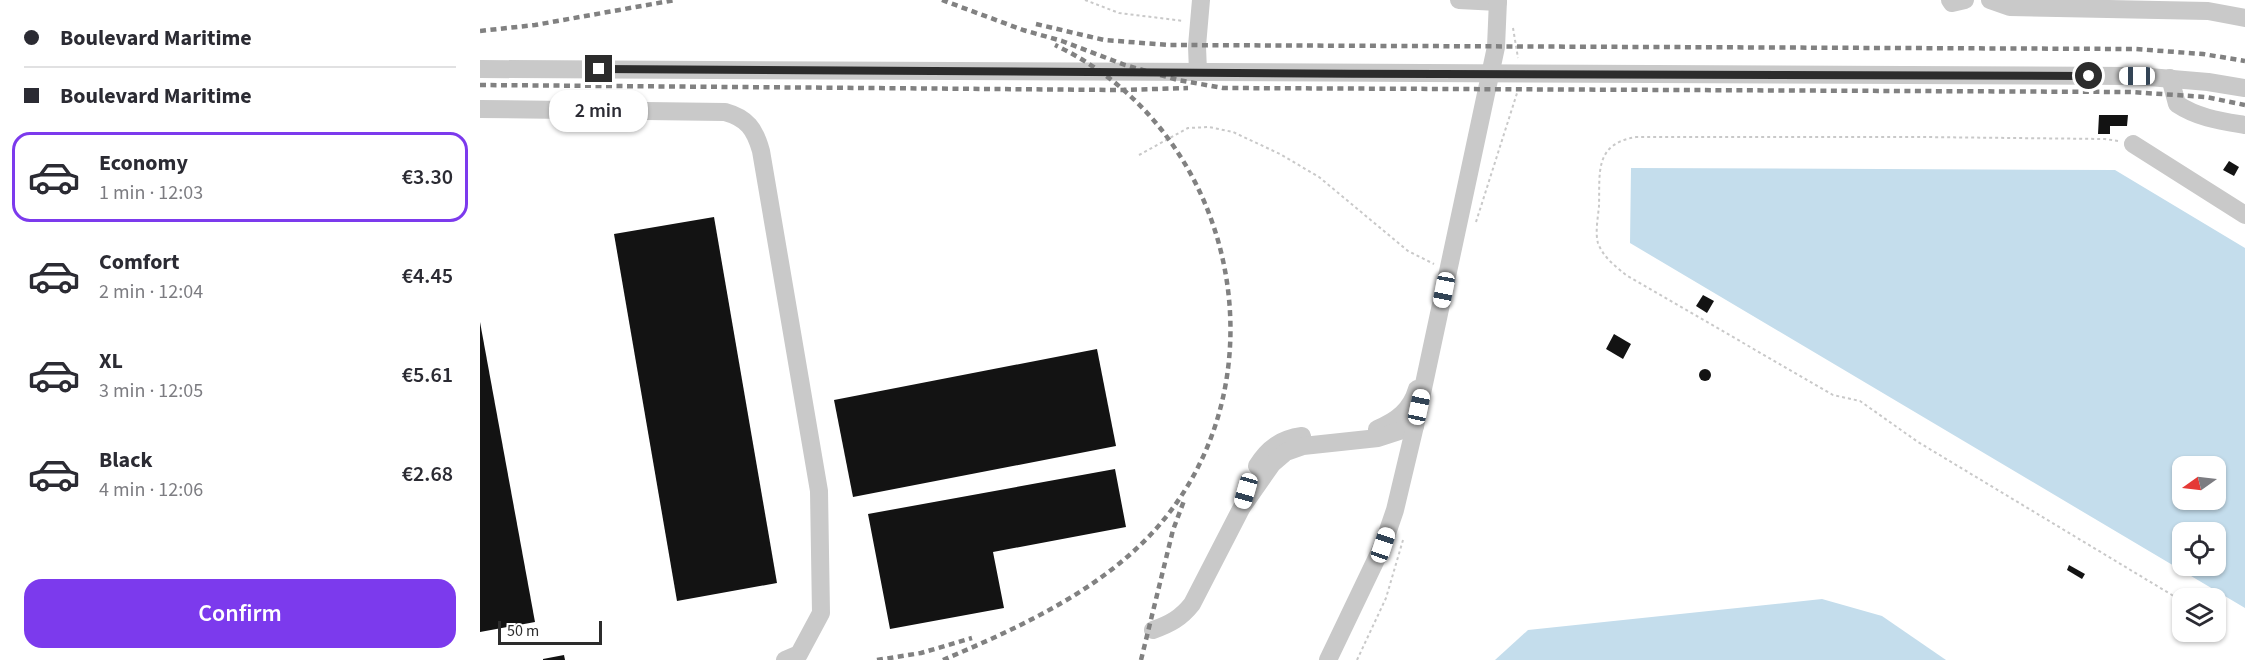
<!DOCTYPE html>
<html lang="en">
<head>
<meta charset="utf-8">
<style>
  :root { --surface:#fff; --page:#f7f7f7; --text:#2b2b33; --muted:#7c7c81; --line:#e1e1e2; --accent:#7c3aed }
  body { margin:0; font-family:"Source Sans 3",sans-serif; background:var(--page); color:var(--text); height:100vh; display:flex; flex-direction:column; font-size:22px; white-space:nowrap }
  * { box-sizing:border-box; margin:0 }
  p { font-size:20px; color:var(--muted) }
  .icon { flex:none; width:33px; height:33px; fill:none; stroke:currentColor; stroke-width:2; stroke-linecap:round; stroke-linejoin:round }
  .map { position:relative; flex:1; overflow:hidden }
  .details { display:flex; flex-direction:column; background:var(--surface); width:480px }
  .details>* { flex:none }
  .banner { display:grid; align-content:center; height:132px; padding:0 24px; background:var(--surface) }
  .needle { width:39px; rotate:256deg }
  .controls { position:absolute; left:1692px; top:456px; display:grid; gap:12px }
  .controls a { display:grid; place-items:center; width:54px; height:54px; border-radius:12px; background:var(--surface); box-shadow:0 2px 4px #0004; font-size:30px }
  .scale { position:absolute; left:18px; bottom:15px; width:104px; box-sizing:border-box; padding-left:6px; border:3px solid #2c2c2c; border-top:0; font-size:16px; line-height:21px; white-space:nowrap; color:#2c2c2c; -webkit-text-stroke:4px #fff; paint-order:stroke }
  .end { position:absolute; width:27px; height:27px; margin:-14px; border:8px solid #2c2c2c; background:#fff; box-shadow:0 0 0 3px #fff }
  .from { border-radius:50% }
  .bubble { position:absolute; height:42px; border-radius:18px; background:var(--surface); box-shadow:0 2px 4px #0004; font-size:20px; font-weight:600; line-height:42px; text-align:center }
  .car { position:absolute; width:18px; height:36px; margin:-18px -9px; border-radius:8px; box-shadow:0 0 4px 2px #0007; background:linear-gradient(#fff 24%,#345 0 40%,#fff 0 76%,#345 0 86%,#fff 0) }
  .banner b { display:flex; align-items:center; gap:21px; height:57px; font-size:22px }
  .banner b+b { border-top:2px solid var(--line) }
  .banner i { width:15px; height:15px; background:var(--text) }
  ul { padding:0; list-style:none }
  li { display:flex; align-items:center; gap:18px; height:90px; margin:0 12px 9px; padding:0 12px; border:3px solid transparent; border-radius:18px }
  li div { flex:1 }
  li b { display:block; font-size:22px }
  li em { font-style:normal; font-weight:600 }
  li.current { border-color:var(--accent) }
  li>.icon { width:54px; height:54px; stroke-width:1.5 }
  .button { display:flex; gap:12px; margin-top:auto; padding:12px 24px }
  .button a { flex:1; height:69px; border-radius:18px; background:var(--accent); color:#fff; font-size:24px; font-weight:600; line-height:69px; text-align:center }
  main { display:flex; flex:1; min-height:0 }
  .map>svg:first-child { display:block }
</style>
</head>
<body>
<main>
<section class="details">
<div class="banner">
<b><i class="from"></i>Boulevard Maritime</b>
<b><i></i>Boulevard Maritime</b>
</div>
<ul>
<li class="current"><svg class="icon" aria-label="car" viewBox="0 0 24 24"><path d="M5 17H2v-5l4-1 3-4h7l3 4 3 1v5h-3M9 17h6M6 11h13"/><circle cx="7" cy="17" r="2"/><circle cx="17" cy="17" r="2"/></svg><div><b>Economy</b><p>1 min · 12:03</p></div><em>€3.30</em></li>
<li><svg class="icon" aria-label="car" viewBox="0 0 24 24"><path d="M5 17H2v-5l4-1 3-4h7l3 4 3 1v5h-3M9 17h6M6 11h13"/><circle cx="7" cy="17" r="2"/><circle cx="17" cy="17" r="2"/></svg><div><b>Comfort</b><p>2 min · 12:04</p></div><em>€4.45</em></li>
<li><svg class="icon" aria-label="car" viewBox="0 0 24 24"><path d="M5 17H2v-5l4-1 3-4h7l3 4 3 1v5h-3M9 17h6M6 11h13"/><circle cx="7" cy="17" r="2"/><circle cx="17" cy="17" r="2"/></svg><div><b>XL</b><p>3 min · 12:05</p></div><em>€5.61</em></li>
<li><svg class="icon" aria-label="car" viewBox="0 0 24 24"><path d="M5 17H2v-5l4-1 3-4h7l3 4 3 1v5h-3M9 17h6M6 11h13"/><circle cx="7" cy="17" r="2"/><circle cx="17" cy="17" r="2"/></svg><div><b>Black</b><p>4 min · 12:06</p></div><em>€2.68</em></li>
</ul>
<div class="button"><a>Confirm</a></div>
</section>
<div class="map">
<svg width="1765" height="660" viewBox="0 0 1765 660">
  <rect width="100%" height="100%" fill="#fff"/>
  <g fill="#c4ddec" fill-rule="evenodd">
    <path d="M1151 168 1635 170 1765 248V608L1150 243ZM1702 466H1736V500H1702ZM1702 532H1736V566H1702Z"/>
    <path d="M1342 599 1402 616 1466 660H1015L1048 630Z"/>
  </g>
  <g fill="#131313">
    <path d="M1619 115H1648L1647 126H1630V134H1618Z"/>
    <path d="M1749 161 1759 167 1754 176 1743 170Z"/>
    <path d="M234 217 297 583 197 601 134 234Z"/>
    <path d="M1223 295 1234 301 1227 313 1216 306Z"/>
    <path d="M0 322 55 622 0 632Z"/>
    <path d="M1134 334 1151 344 1143 359 1126 349Z"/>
    <path d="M617 349 636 446 373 497 354 400Z"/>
    <circle cx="1225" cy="375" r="6"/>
    <path d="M635 469 646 527 513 552 524 608 410 629 388 514Z"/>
    <path d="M1589 565 1605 574 1602 579 1587 570Z"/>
    <path d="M1738 610 1746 615 1740 625 1736 622V614Z"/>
    <path d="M84 655 85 660H63V659Z"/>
  </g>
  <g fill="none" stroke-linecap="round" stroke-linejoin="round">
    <g stroke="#c9c9c9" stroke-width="2" stroke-dasharray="3 3" stroke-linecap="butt">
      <path d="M605 0 639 13 704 21"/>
      <path d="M1033 28 1038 58"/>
      <path d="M1638 141 1625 139 1441 137H1156C1114 144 1120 172 1119 206 1118 217 1115 233 1118 243 1123 257 1135 266 1146 275L1353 395 1380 401 1438 442 1702 601"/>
      <path d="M659 155 708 128 729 127 753 132 800 154 839 177 928 251 954 264"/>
      <path d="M996 222 1038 90"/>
      <path d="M877 660 906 598 923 540"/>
    </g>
    <g stroke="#c9c9c9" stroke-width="18">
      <path d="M979 0 1018 2"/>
      <path d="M1470 0 1472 3 1485 0"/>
      <path d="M1510 0 1530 7 1728 11 1765 18"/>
      <path d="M0 69C552 71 1104 76 1657 76L1728 82 1765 88"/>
      <path d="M718 72 717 46 721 0"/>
      <path d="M1690 78 1697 104C1718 118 1741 121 1765 125"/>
      <path d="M0 109 245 112C267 118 275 129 281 151L339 491 341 613 319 654 305 660"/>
      <path d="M1653 144 1765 215"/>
      <path d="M897 429C917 421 931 410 937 389"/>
      <path d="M777 466C788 448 801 439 822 436"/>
      <path d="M673 630C690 624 701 618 712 604L762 507 792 464 806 452 823 446 898 438 935 426"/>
      <path d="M848 660 903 545 915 510 935 426 1016 47 1018 0"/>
    </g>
    <g stroke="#818181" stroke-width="4.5" stroke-dasharray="6 4.5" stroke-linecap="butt">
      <path d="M462 0 543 30 582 41 645 65 698 80 743 88 1651 92 1726 97 1765 105"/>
      <path d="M556 24 624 40 689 45 1655 49 1723 54 1765 61"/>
      <path d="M0 31 55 25 195 0"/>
      <path d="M0 85 641 90 708 88"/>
      <path d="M397 660 441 653 492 638"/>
      <path d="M463 660C538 628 618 592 674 531 810 381 757 131 575 45"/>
      <path d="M661 660 693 530 705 498"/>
    </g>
  </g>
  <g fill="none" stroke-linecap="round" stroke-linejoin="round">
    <path stroke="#2c2c2c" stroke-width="8" d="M119 69C616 72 1112 76 1609 76"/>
  </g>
</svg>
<div class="controls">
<a><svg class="needle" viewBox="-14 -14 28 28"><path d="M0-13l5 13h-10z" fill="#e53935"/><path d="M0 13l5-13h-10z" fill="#7c7c81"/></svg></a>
<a><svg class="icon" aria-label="locate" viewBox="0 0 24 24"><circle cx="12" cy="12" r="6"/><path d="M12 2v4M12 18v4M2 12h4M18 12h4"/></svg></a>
<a><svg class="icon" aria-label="layers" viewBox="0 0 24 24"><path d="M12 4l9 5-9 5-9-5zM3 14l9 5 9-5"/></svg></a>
</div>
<div class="scale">50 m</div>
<i class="end from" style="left:1609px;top:76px"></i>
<i class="end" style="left:119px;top:69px"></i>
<div class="bubble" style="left:69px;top:90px;width:99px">2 min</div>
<i class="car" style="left:1657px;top:76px;rotate:270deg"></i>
<i class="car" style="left:964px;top:290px;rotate:191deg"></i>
<i class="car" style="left:939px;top:407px;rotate:12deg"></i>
<i class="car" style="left:766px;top:491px;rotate:196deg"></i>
<i class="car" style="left:903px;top:545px;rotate:19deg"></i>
</div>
</main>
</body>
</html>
